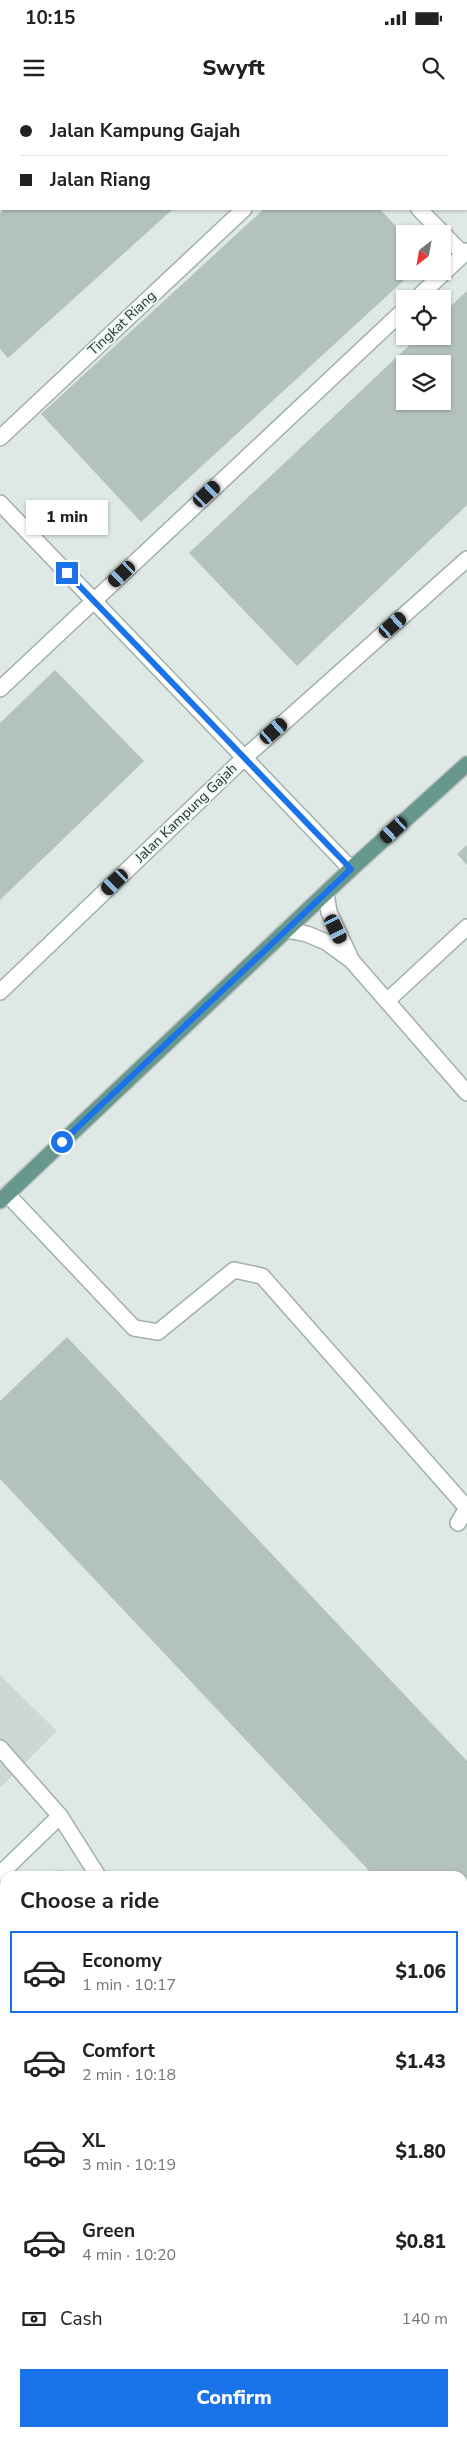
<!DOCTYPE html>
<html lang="en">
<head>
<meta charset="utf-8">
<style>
  :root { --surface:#fff; --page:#f6f6f6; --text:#222; --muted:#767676; --line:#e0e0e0; --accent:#1a73e8 }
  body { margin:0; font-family:"Nunito Sans",sans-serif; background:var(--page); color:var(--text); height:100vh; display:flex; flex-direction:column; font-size:19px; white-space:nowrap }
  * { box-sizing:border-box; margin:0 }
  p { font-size:16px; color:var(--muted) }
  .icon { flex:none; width:28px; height:28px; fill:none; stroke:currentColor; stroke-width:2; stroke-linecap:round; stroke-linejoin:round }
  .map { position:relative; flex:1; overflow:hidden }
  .side { position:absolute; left:0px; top:1771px; width:468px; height:566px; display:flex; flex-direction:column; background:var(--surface); border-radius:15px 15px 0 0; box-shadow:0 1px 4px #0004 }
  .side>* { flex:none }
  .guide { position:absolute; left:0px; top:0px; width:468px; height:110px; box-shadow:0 1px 4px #0004; display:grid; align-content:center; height:110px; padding:0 20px; background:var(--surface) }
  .needle { width:32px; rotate:211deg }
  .controls { position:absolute; left:396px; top:125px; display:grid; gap:10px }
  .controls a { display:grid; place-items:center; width:55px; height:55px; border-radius:0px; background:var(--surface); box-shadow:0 1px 4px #0004; font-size:25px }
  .end { position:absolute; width:22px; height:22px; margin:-11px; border:6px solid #1a73e8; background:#fff; box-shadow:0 0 0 2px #fff }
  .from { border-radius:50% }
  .bubble { position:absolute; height:35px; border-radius:0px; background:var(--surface); box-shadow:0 1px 4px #0004; font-size:16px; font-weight:800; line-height:35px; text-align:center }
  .car { position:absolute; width:15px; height:30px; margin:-15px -8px; border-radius:6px; box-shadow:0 0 4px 1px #0007; background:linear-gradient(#222 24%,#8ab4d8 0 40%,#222 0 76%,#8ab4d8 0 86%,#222 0) }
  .guide b { display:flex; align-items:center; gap:18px; height:48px; font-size:19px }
  .guide b+b { border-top:1px solid var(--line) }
  .guide i { width:12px; height:12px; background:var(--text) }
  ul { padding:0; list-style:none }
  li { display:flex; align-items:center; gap:15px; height:82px; margin:0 10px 8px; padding:0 10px; border:2px solid transparent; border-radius:0px }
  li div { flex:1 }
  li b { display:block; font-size:19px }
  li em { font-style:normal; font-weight:800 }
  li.selected { border-color:var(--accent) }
  li>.icon { width:45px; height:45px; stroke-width:1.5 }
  h2 { padding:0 20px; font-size:22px; line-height:60px }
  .pay { display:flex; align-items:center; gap:12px; height:55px; padding:0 20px; font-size:19px }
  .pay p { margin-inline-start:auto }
  .primary-button { display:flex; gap:10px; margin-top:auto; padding:10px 20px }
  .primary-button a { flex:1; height:58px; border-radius:0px; background:var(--accent); color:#fff; font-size:20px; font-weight:800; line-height:58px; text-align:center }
  .status { display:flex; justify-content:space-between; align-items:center; height:35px; padding:0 25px; background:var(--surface); direction:ltr }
  .status svg { height:14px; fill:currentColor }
  header { display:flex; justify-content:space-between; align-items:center; height:65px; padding:0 20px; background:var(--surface); font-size:22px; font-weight:800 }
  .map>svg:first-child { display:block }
</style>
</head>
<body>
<div class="status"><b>10:15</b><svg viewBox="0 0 49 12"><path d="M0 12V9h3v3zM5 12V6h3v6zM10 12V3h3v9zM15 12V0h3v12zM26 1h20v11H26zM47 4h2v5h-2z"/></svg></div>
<header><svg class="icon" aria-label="menu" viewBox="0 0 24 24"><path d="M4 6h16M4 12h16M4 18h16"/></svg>Swyft<svg class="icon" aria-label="search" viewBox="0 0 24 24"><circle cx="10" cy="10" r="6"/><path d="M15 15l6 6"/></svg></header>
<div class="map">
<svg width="467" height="2337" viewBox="0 0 467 2337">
  <rect width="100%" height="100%" fill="#dee8e4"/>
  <path fill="#cdd7d3" d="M0 1575 57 1631 0 1688Z"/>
  <g fill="#b4c2bd" fill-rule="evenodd">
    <path d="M4 109H173L8 258 0 249V113Z"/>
    <path d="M264 109H380L405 136V171H414L141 422 41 314Z"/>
    <path d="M467 191V405L297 566 189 453 419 236H442V214ZM405 264H442V301H405Z"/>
    <path d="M55 570 144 661 0 800V623Z"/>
    <path d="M467 745V765L457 754Z"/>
    <path d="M67 1237 467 1661V1787L462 1791V1776H374L0 1379V1301Z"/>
    <path d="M57 1770 61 1776H49Z"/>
    <path d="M5 1817V1987L0 1992V1822Z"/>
    <path d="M0 2075 5 2081V2149L0 2154Z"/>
  </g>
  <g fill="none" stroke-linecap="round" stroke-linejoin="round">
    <g stroke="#a2afab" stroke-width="18">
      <g id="minor">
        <path d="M315 0 316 1"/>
        <path d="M93 1 95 0"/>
        <path d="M358 1 360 0"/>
        <path d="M0 84 1 83"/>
        <path d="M419 109 463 154"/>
        <path d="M416 199 467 151"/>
        <path d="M0 338 244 109"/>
        <path d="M0 403 351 769"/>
        <path d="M0 589 405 209"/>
        <path d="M326 793 329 812 351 859"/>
        <path d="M286 830 307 834 326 842 352 861 467 993"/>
        <path d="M0 892 244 658 467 459"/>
        <path d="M388 900 467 827"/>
        <path d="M7 1094 134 1228 158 1232 234 1170 262 1176 467 1408 458 1423"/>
        <path d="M0 1648 60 1716 98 1776"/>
        <path d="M0 1774 60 1716"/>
        <path d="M0 2027 5 2022"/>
        <path d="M0 2245 5 2241"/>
      </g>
    </g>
    <g stroke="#bdc2c1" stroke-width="18">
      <path id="major" d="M0 1101 351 769 467 664"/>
    </g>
    <g stroke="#bdc2c1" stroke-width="18">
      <g id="highway">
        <path d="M462 2032 467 2028"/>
        <path d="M462 2136 467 2133"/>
        <path d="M94 2337 99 2332"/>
        <path d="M223 2337 228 2332"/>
      </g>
    </g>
    <use href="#minor" stroke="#fff" stroke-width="15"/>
    <use href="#major" stroke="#68988d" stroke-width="15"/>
    <use href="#highway" stroke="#315e56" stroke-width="15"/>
  </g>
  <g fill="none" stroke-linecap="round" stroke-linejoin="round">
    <path stroke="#1a73e8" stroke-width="6" d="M62 1042 351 769 67 473"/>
  </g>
  <g text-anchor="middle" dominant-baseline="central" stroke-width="4" stroke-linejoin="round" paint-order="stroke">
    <g font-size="14" fill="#223531" stroke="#eef5f2">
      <text transform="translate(122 223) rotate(-43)">Tingkat Riang</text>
      <text transform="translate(186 713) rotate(-44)">Jalan Kampung Gajah</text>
    </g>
  </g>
</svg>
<div class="controls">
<a><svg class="needle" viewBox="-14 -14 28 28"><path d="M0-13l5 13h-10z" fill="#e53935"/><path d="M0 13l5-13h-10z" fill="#767676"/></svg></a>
<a><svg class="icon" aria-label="locate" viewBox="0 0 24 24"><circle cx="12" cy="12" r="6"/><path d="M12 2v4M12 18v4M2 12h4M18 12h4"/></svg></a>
<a><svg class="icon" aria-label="layers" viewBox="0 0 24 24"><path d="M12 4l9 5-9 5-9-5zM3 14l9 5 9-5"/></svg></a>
</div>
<i class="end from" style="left:62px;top:1042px"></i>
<i class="end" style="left:67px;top:473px"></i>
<div class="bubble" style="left:26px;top:400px;width:82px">1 min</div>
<i class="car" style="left:207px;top:394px;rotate:47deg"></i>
<i class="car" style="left:122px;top:474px;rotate:227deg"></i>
<i class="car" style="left:393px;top:525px;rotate:49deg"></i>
<i class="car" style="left:274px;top:631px;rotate:49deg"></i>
<i class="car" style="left:394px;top:730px;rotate:228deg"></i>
<i class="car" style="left:115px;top:782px;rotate:226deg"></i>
<i class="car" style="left:336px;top:829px;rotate:154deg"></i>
<div class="guide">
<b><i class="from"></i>Jalan Kampung Gajah</b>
<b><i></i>Jalan Riang</b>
</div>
<section class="side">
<h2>Choose a ride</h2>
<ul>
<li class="selected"><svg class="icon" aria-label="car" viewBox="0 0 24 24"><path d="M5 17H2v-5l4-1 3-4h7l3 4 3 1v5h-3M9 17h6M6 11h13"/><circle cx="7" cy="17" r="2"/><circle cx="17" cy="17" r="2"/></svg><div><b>Economy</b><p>1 min · 10:17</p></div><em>$1.06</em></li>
<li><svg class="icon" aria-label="car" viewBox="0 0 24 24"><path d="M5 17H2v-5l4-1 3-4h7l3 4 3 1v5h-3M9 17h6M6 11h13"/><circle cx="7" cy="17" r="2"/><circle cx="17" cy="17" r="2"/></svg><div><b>Comfort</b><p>2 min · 10:18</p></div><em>$1.43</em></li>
<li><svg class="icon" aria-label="car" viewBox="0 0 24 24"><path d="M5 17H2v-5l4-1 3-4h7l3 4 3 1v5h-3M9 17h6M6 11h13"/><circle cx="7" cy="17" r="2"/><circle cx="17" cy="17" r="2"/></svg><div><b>XL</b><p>3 min · 10:19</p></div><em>$1.80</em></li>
<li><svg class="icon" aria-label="car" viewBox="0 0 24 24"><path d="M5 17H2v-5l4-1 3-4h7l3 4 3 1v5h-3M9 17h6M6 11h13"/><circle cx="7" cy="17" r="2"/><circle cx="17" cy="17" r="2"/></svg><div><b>Green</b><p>4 min · 10:20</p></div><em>$0.81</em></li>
</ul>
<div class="pay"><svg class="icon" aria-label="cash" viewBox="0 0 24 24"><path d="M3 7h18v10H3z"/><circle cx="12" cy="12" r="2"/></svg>Cash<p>140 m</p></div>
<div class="primary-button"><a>Confirm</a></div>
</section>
</div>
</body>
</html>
